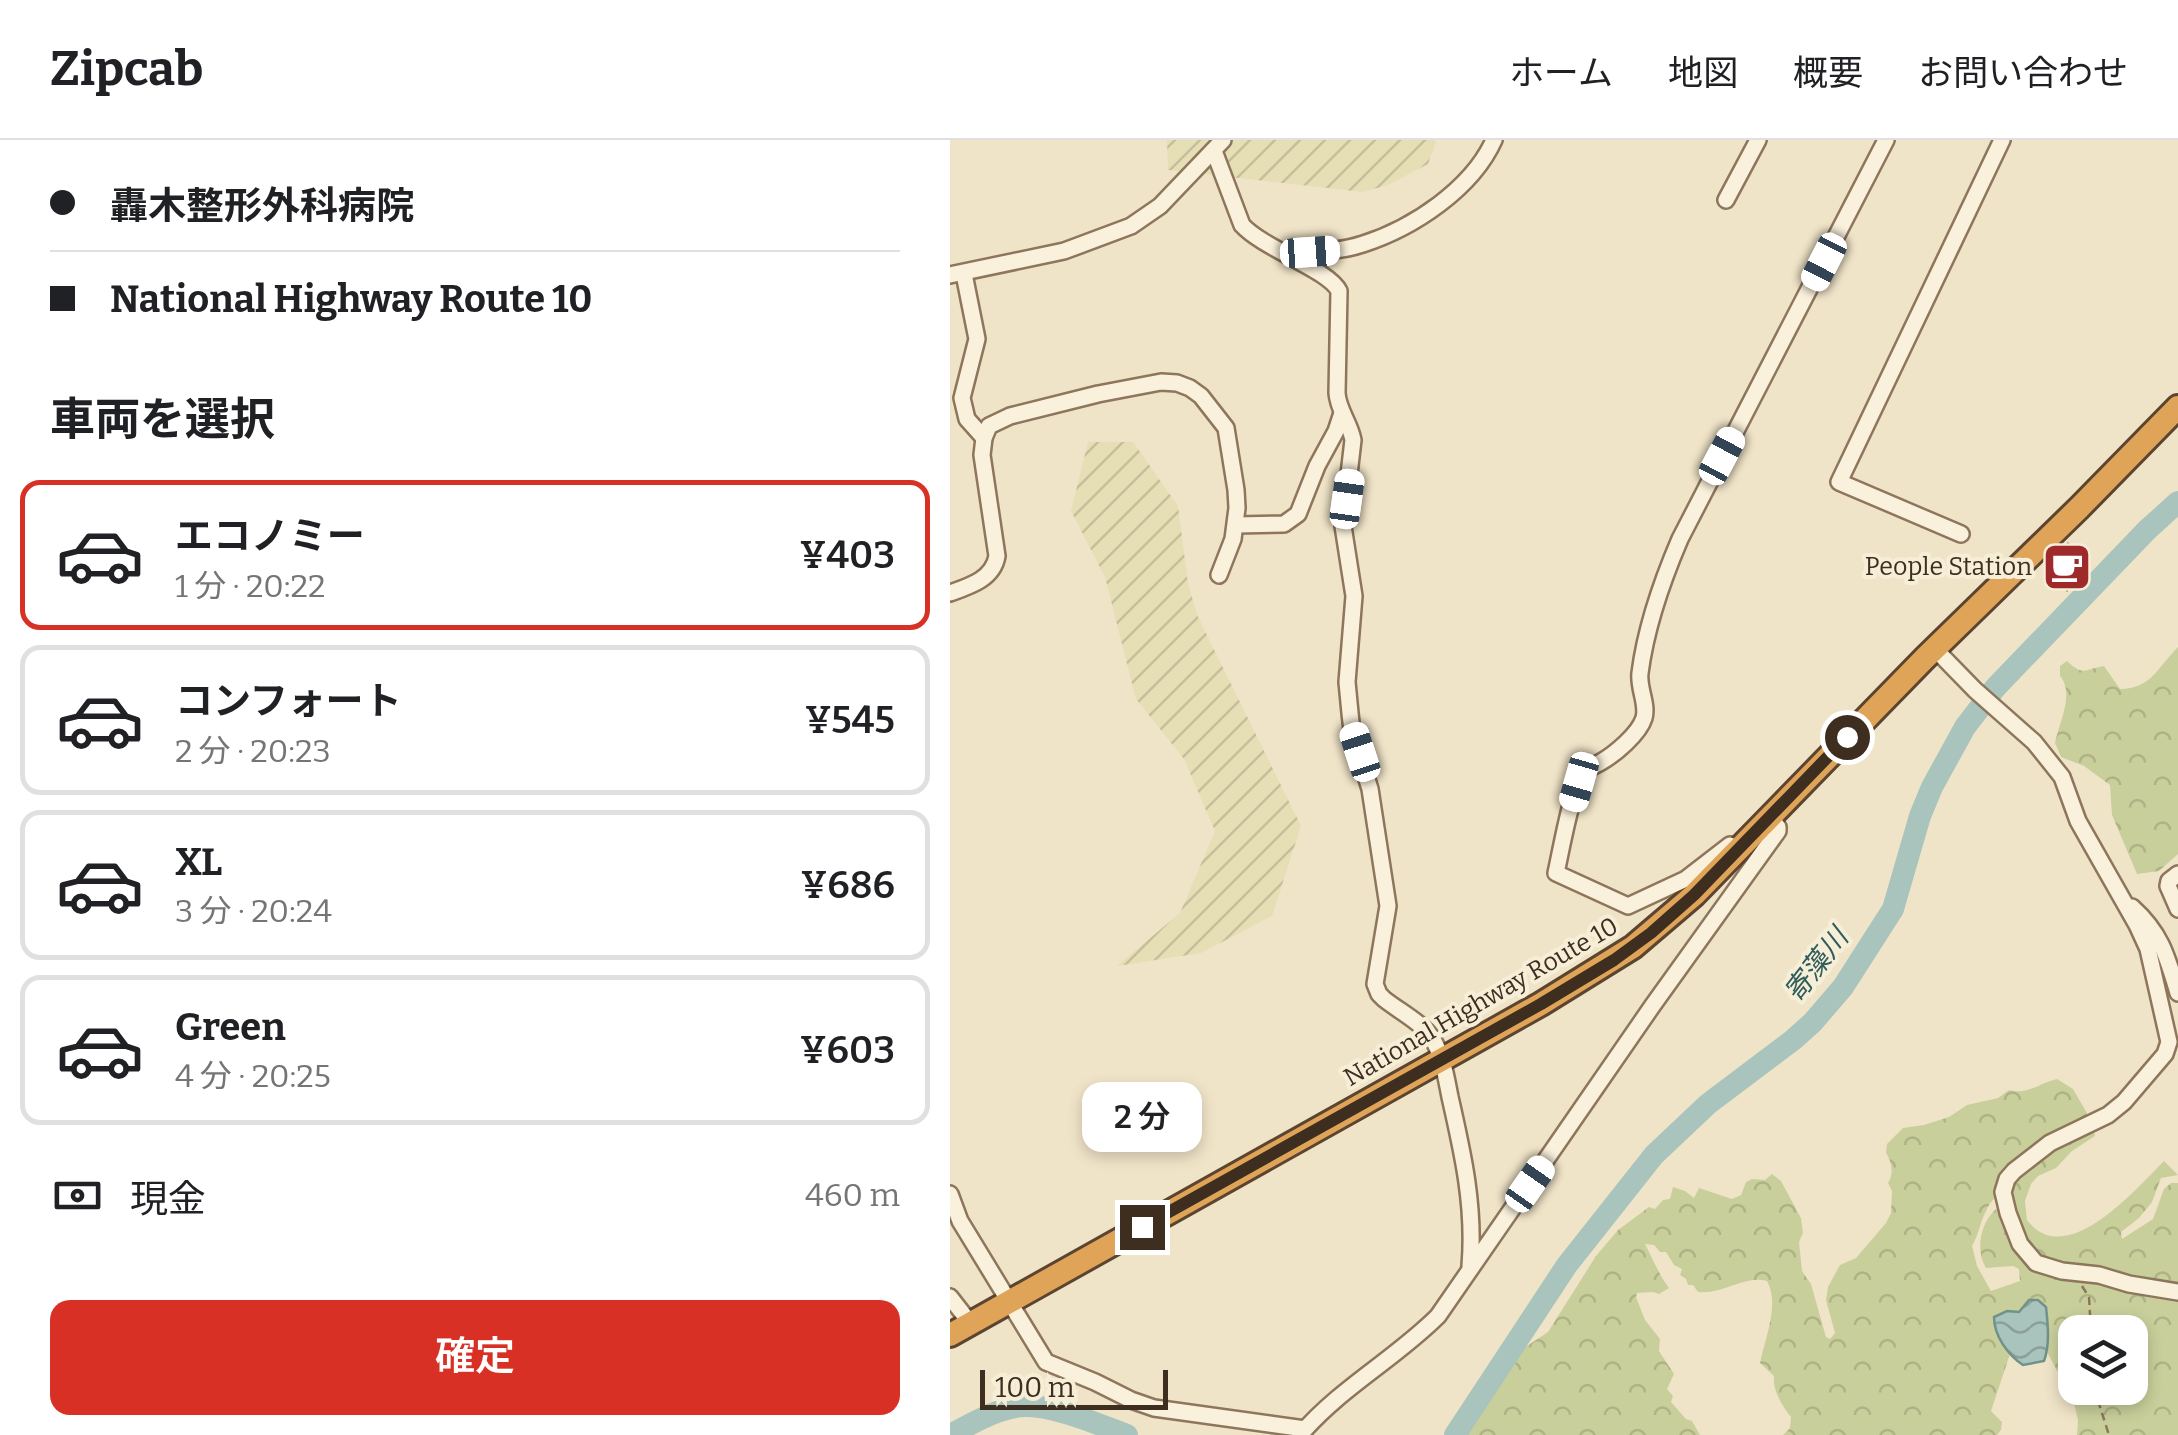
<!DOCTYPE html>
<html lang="ja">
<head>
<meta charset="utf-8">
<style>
  :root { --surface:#fff; --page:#f6f6f6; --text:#202124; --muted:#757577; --line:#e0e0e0; --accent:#d93025 }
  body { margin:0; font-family:Bitter,"Noto Sans JP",serif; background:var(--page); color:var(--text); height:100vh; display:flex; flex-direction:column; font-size:38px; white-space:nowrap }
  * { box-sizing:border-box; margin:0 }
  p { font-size:32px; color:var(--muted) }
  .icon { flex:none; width:55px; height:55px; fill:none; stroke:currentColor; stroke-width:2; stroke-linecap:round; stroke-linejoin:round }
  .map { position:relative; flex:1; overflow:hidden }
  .side { display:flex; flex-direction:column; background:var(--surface); width:950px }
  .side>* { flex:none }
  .banner { display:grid; align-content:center; height:220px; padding:0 50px; background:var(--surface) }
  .fabs { position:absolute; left:1108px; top:1175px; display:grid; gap:20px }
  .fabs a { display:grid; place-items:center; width:90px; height:90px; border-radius:20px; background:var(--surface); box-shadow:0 5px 15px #0003; font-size:50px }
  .scale { position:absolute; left:30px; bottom:25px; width:188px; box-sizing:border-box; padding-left:10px; border:5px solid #3d2e20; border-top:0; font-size:28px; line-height:35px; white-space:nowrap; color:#3d2e20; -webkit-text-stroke:8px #f7eed8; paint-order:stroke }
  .end { position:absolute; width:45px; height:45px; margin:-22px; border:12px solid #3d2e20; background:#fff; box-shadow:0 0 0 5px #fff }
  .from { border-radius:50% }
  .bubble { position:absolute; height:70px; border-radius:20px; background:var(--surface); box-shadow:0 5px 15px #0003; font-size:32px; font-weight:600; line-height:70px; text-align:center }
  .car { position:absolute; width:30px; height:60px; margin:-30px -15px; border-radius:12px; box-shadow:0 0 8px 2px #0007; background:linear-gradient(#fff 24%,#345 0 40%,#fff 0 76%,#345 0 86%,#fff 0) }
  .banner b { display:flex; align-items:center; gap:35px; height:95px; font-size:38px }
  .banner b+b { border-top:2px solid var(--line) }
  .banner i { width:25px; height:25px; background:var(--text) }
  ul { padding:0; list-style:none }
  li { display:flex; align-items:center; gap:30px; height:150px; margin:0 20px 15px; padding:0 30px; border:5px solid var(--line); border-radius:20px }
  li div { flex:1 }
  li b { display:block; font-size:38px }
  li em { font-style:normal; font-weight:600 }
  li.current { border-color:var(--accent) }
  li>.icon { width:90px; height:90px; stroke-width:1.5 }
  h2 { padding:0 50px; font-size:45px; line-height:120px }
  .pay { display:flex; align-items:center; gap:25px; height:110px; padding:0 50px; font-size:38px }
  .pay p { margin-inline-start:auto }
  .button { display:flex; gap:20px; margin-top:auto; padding:20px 50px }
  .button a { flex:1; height:115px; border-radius:20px; background:var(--accent); color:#fff; font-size:40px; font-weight:600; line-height:115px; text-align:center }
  header { display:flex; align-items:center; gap:60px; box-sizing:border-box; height:140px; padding:0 50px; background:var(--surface); border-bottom:2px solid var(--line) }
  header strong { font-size:48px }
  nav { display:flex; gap:55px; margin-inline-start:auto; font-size:35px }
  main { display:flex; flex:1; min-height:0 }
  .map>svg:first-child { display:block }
</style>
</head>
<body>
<header>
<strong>Zipcab</strong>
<nav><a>ホーム</a><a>地図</a><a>概要</a><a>お問い合わせ</a></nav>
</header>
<main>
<section class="side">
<div class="banner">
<b><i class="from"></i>轟木整形外科病院</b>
<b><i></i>National Highway Route 10</b>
</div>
<h2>車両を選択</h2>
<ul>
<li class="current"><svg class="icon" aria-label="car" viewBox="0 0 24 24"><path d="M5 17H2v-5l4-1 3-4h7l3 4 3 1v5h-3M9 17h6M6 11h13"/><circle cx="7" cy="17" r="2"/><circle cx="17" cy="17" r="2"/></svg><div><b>エコノミー</b><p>1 分 · 20:22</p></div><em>¥403</em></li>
<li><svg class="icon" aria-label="car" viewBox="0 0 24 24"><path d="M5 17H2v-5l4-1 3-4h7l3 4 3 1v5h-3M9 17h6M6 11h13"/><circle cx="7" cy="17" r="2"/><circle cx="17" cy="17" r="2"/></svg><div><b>コンフォート</b><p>2 分 · 20:23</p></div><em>¥545</em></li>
<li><svg class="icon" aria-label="car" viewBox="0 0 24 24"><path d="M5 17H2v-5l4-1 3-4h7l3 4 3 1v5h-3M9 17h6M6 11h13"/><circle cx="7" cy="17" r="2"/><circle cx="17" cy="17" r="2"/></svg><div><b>XL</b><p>3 分 · 20:24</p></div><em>¥686</em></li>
<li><svg class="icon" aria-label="car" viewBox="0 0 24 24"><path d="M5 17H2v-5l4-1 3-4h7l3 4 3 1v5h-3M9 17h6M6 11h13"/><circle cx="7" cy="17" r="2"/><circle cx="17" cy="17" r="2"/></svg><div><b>Green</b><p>4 分 · 20:25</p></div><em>¥603</em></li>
</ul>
<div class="pay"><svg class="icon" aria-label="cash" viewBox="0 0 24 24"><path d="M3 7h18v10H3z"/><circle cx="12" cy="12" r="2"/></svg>現金<p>460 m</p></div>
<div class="button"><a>確定</a></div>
</section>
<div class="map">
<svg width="1228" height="1295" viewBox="0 0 1228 1295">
  <defs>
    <pattern id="farmland-furrows" width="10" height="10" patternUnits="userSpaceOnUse" patternTransform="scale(2.5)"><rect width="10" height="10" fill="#e6deb5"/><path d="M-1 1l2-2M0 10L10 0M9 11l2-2" fill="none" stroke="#c6bf9b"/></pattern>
    <pattern id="forest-crowns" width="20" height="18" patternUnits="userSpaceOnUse" patternTransform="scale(2.5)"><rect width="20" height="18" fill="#c9cf9b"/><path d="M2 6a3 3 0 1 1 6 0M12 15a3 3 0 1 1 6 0" fill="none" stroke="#aeb285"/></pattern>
    <pattern id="water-waves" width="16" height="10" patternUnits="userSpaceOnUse" patternTransform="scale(2.5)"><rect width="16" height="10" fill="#a9c4bc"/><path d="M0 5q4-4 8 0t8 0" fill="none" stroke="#8ba098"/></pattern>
  </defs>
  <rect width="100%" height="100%" fill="#f0e4c8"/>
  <g fill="url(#farmland-furrows)">
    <path d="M217 0H484L486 2 478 24 438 45 413 52 218 30Z"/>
    <path d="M138 302H183L228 366 238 444 248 477 351 686 322 776 251 813 167 826 230 773 265 691 234 619 186 559 155 437 121 371Z"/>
  </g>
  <g fill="url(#forest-crowns)" fill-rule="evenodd">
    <path d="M1228 507V714L1209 731 1187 734 1162 675 1160 645 1134 626 1111 617 1105 603C1109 582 1125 554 1110 536V526L1117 521C1134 537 1134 529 1154 526L1170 549C1201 549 1208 527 1228 507Z"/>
    <path d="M1107 939 1123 949 1137 973 1136 980C1108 995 1075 1007 1057 1035 1054 1039 1053 1045 1051 1050 1047 1057 1040 1061 1037 1069 1030 1082 1029 1094 1022 1106L1027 1126 1041 1151 1070 1141 1069 1129 1063 1126 1036 1128C1023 1107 1033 1072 1056 1063 1055 1026 1111 998 1141 987L1144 990 1145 996 1122 1011 1106 1028 1088 1036 1081 1044 1075 1061 1077 1080C1116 1131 1185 1050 1214 1021L1228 1035 1211 1038 1202 1062 1189 1078 1171 1092 1172 1099 1203 1079 1214 1049 1221 1043H1228V1295H1127L1128 1280 1125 1267 1118 1257 1116 1247 1096 1210 1099 1192 1097 1168 1088 1161 1080 1160 1069 1172 1045 1176 1043 1182 1052 1202 1061 1211 1041 1271 1052 1282 1051 1290 1047 1295H833L840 1288 841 1277C833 1267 822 1250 824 1236L810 1223C815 1198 830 1164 817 1141 794 1135 773 1155 748 1152L743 1145H738L736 1139 730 1135 732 1129 724 1125 716 1112H710L704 1105 695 1104C702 1117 709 1135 719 1148L709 1154 703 1152 687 1153 686 1157 695 1180 710 1199 709 1211 724 1234 717 1249 723 1256 721 1262 736 1279 742 1281 750 1295H515L538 1264 574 1208 598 1192 646 1116 668 1090 699 1067 705 1069 713 1060 720 1059 723 1047 735 1051 744 1058 749 1048 782 1059 791 1055 796 1042 802 1039 815 1040 822 1034 831 1041 851 1078 853 1093 849 1102 852 1131 861 1144 876 1197 880 1199 885 1193 876 1160 878 1147 890 1125 906 1118 936 1083 941 1073 942 1051 938 1043C944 1034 942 1022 936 1013L937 1004 953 988 974 985 999 977 1017 965 1048 958 1059 950C1079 955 1089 943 1107 939ZM1125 1192H1180V1248H1125Z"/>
  </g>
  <path fill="url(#water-waves)" stroke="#6f938a" stroke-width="2.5" d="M1079 1160H1088L1096 1167C1098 1185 1100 1205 1094 1221L1073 1225C1058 1215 1044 1196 1044 1177L1057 1171 1069 1172Z"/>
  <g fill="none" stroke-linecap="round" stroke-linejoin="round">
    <g stroke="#a9c4bc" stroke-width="22">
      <path d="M0 1295C23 1283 49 1267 75 1266 103 1265 150 1285 177 1295"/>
      <path d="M505 1295 617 1125 704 1015 758 964 843 900 863 882 893 847 943 769 970 676 982 647 1015 587 1045 548 1197 390 1228 362"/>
    </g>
  </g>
  <path fill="#cf9f7d" stroke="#8d5f41" stroke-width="2.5" d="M1118 404 1135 420 1132 424 1137 429 1117 450 1097 424Z"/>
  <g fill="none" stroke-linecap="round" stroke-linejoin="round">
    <g stroke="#8d765c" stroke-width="20">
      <g id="minor">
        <path d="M264 11 292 85C314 109 379 130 389 151L387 253C388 270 400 283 403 300L393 386 404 456 397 542 400 573 402 591 420 649 438 766 425 844 429 854 434 859C449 871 471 882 482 898 493 916 496 937 500 957 513 1014 525 1067 520 1126"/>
        <path d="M776 60 808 0"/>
        <path d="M336 114C362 112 389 112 413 104 463 88 522 49 544 0"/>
        <path d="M14 134 27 199 12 258 17 279 34 298"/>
        <path d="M0 135 114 111 181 86 210 66 273 0"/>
        <path d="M286 385 334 384 348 374 367 326 386 291 392 273"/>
        <path d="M1011 394 889 342 1052 0"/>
        <path d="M0 453C20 446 43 439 47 416L32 315 34 298 39 286 60 276 148 254 211 242 227 243 240 248 251 256 276 288 286 350 287 368 283 399 269 435"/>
        <path d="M984 508 1025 550 1084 602 1112 637 1128 681 1187 785 1198 809 1219 902 1215 914 1174 962 1158 975 1100 1003 1064 1031 1057 1039 1053 1052 1058 1073 1070 1104 1086 1123 1112 1131 1149 1135 1179 1144 1228 1152"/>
        <path d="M780 705 736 739 678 766 606 733C611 711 621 652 632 635 636 629 644 626 651 622 665 614 689 594 694 578 698 564 688 548 690 533 696 486 712 441 730 399L936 0"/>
        <path d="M1228 734 1219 741 1218 746 1228 769"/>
        <path d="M1182 767C1211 793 1217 816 1228 853"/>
        <path d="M0 1054 10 1081 96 1222 145 1242 181 1260 204 1268 355 1289"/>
        <path d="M0 1157 21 1184"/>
        <path d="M350 1295C390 1248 445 1219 488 1176L703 865 828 691V687L820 677 815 680"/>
      </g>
    </g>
    <g stroke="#5b4430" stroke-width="28">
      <path id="highway" d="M0 1195 591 864 683 807 744 755 975 518 1129 368 1228 267"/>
    </g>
    <g stroke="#8d765c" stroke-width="2.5" stroke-dasharray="8 5" stroke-linecap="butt">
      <path d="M1132 1146 1139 1157 1141 1192"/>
      <path d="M1144 1248 1159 1295"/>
    </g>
    <use href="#minor" stroke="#faf1dc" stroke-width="15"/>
    <use href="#highway" stroke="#e0a458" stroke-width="22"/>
  </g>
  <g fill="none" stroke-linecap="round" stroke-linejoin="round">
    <path stroke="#3d2e20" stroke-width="12" d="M192 1087 591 864 664 820 701 793 744 755 897 597"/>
  </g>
  <defs>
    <g id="cafe-square" transform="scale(2.5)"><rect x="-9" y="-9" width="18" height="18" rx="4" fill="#9e2a2b" stroke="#f7eed8"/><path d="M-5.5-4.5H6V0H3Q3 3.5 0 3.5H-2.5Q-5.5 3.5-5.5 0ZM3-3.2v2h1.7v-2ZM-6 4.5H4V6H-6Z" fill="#fff"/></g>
  </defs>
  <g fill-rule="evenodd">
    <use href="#cafe-square" x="1117" y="427"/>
  </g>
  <g text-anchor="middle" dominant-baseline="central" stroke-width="8" stroke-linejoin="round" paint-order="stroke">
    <g font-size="25" fill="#3d2e20" stroke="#f7eed8" text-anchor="end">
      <text x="1082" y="427">People Station</text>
    </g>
    <g font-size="25" fill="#3d2e20" stroke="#f7eed8">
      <text transform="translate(531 862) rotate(-30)">National Highway Route 10</text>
    </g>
    <g font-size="28" font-style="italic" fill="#2f5d5a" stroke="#f7eed8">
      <text transform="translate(866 825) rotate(-52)">寄藻川</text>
    </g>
  </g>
</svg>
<div class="fabs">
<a><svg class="icon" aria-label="layers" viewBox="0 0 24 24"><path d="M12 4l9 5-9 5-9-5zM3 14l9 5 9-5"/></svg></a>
</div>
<div class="scale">100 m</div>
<i class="end from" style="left:897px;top:597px"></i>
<i class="end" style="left:192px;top:1087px"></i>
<div class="bubble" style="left:132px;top:942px;width:120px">2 分</div>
<i class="car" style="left:360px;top:112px;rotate:86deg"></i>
<i class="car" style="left:874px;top:122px;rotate:207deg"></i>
<i class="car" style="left:772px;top:316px;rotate:28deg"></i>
<i class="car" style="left:397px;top:359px;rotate:8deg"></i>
<i class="car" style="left:410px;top:612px;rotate:342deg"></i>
<i class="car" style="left:629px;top:642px;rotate:196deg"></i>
<i class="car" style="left:580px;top:1044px;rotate:35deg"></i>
</div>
</main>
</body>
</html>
